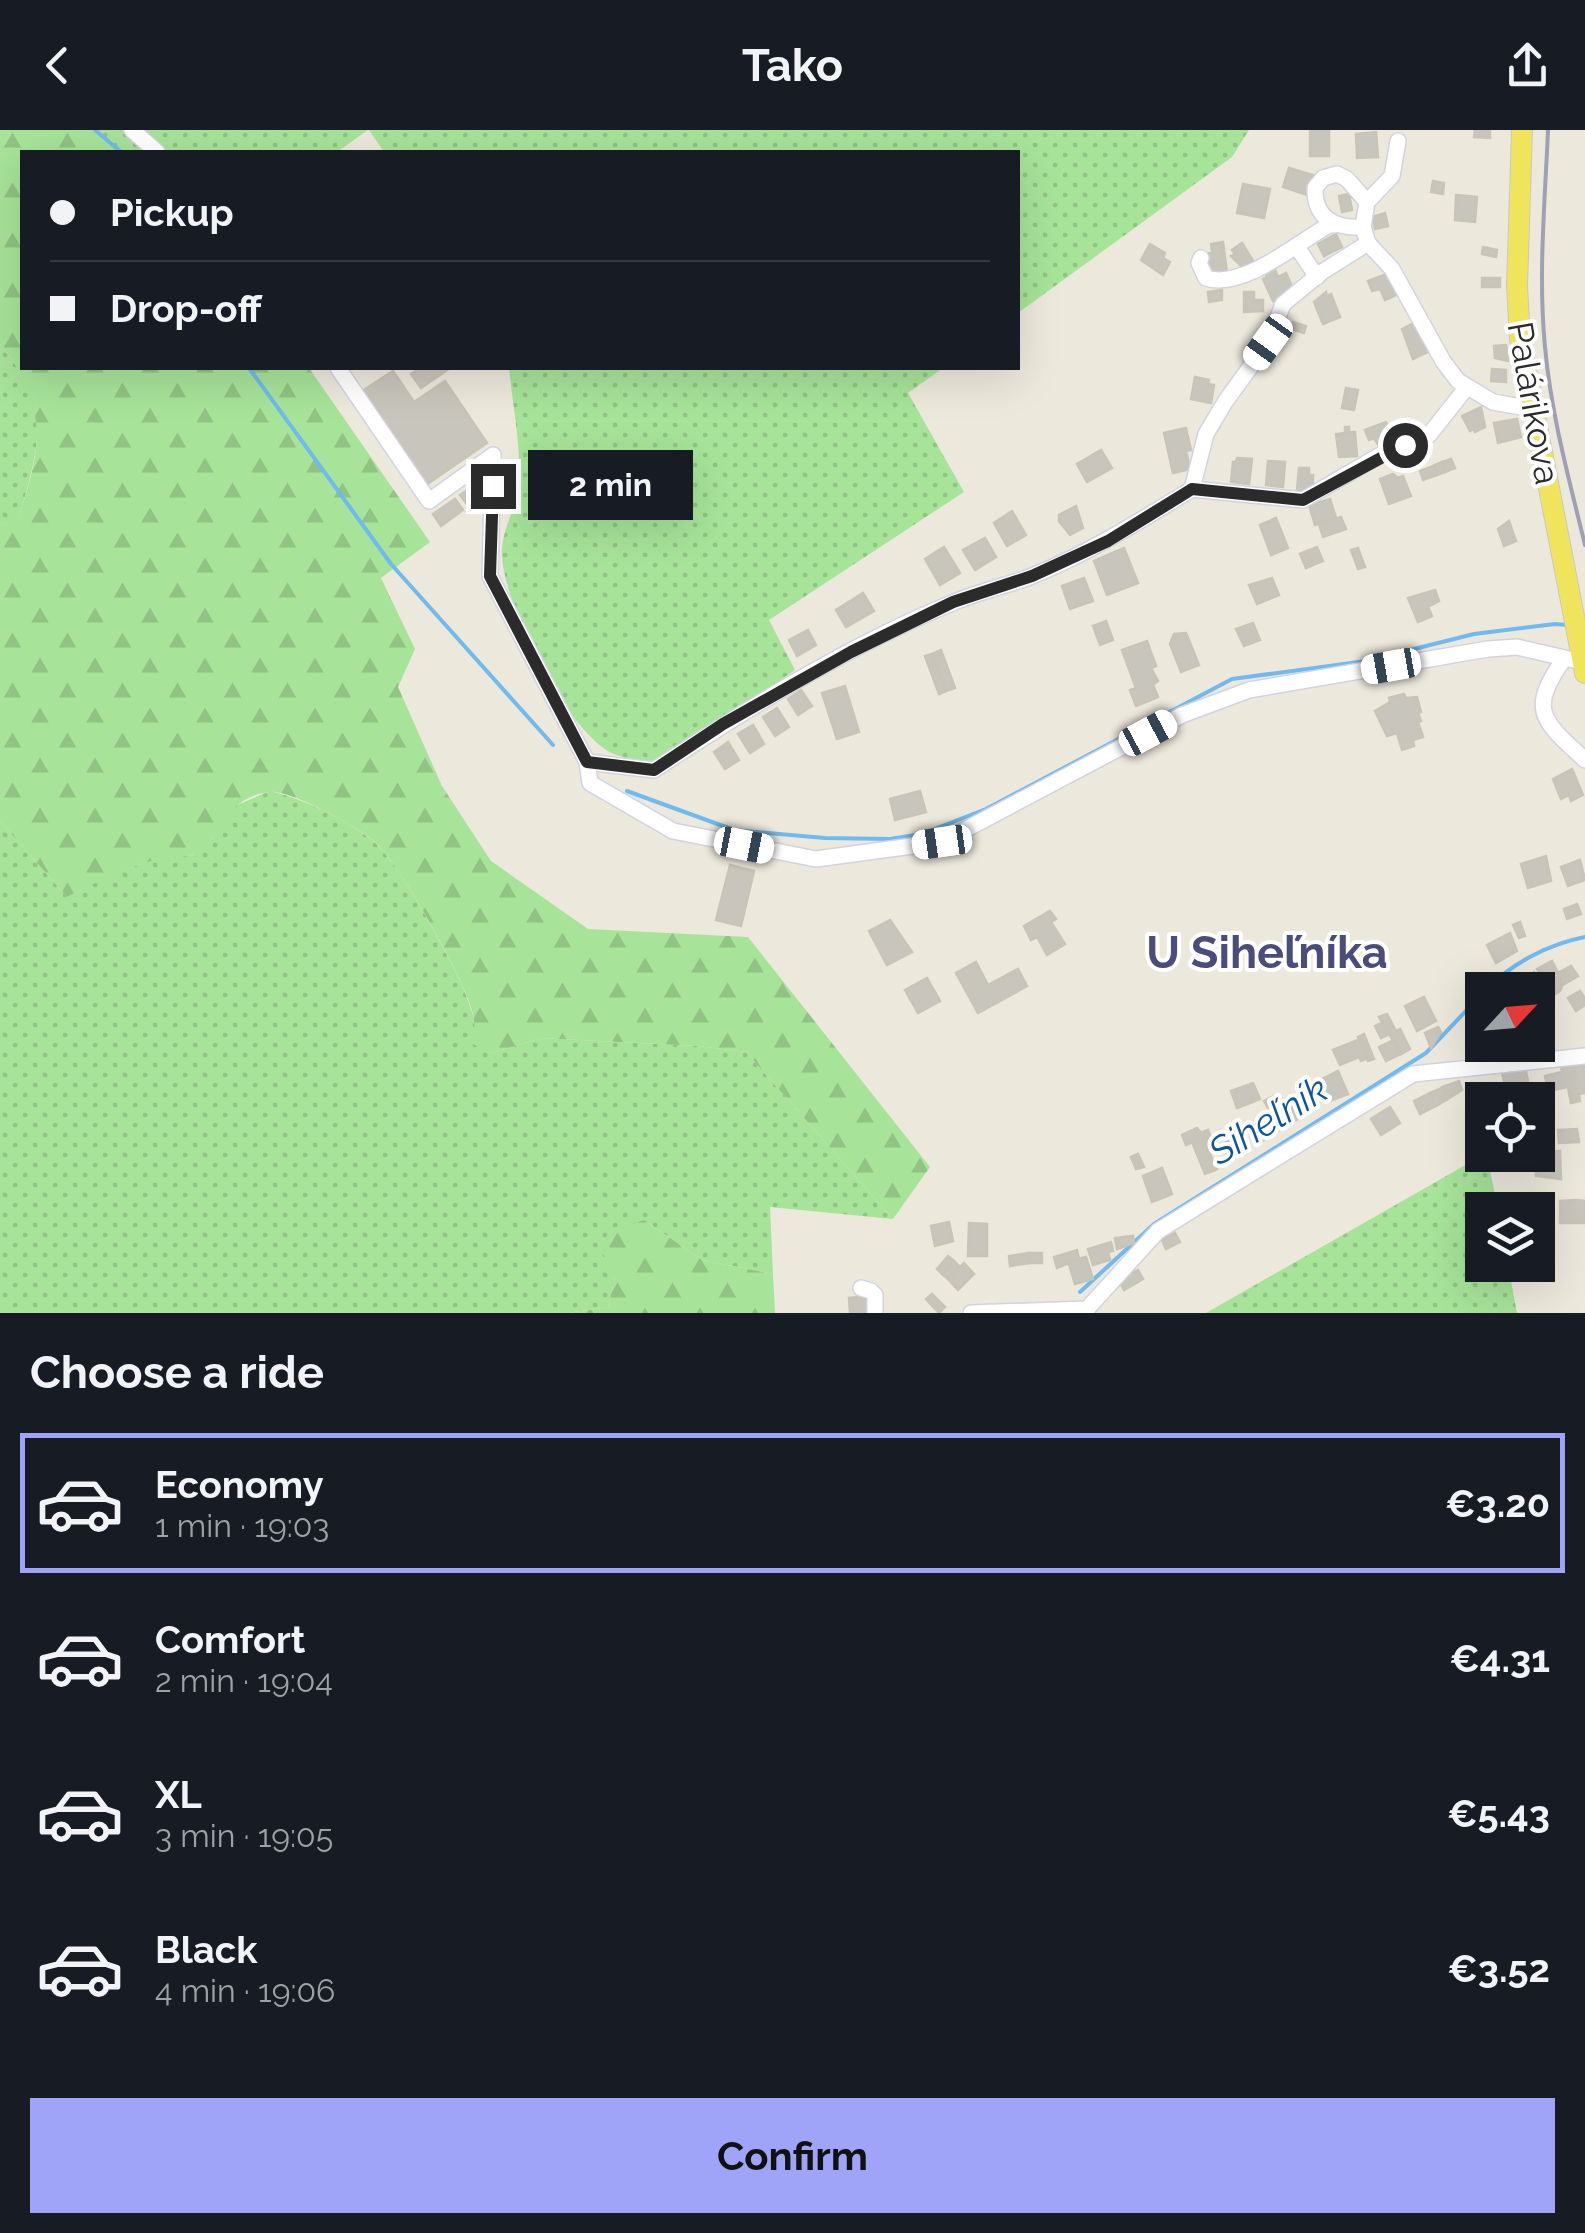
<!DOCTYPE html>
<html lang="en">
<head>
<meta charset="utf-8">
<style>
  :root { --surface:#171b24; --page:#242831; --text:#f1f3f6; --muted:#9ea1a6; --line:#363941; --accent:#9fa4f8 }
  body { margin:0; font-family:Raleway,sans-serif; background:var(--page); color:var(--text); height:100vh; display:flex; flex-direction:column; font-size:38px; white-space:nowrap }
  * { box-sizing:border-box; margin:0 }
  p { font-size:32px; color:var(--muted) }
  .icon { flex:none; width:55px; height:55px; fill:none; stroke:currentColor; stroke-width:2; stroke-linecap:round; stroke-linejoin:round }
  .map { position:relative; height:1183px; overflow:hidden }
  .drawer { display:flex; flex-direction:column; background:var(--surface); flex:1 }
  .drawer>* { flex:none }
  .top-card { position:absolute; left:20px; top:20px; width:1000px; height:220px; border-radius:0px; box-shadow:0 10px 40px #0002; display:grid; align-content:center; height:220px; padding:0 30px; background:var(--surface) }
  .needle { width:65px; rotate:64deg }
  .buttons { position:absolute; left:1465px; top:842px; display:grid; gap:20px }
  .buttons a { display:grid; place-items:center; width:90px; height:90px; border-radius:0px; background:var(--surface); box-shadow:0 10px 40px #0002; font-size:50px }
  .end { position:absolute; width:45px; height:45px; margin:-22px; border:12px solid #2b2b2b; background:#fff; box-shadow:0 0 0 5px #fff }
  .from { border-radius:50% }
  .bubble { position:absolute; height:70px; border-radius:0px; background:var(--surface); box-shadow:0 10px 40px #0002; font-size:32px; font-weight:700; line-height:70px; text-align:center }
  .car { position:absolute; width:30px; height:60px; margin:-30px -15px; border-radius:12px; box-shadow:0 0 8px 2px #0007; background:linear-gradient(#fff 24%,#345 0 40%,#fff 0 76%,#345 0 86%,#fff 0) }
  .top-card b { display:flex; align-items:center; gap:35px; height:95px; font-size:38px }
  .top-card b+b { border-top:2px solid var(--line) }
  .top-card i { width:25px; height:25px; background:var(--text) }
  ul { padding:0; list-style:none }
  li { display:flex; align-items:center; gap:30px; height:140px; margin:0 20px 15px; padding:0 10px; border:5px solid transparent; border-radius:0px }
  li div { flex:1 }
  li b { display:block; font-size:38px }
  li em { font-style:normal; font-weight:700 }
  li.current { border-color:var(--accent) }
  li>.icon { width:90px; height:90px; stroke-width:1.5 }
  h2 { padding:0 30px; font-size:45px; line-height:120px }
  .button { display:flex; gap:20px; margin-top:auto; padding:20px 30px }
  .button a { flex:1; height:115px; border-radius:0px; background:var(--accent); color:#111; font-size:40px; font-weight:700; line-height:115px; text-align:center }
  header { display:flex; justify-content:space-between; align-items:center; height:130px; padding:0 30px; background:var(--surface); font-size:45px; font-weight:700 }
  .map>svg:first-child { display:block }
</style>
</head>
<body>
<header><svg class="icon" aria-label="back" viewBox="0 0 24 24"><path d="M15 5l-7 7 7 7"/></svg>Tako<svg class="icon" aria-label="share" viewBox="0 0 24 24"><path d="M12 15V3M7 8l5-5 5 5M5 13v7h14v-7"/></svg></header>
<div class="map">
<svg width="1585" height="1183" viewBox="0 0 1585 1183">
  <defs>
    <pattern id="grass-dots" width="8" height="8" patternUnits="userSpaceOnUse" patternTransform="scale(2.5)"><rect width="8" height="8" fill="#a7e399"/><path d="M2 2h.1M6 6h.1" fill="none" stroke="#90c384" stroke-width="1.8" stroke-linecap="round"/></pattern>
    <pattern id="forest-firs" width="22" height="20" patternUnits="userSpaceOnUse" patternTransform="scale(2.5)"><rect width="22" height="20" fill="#a7e399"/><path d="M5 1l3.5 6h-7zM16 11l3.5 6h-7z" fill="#90c384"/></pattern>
  </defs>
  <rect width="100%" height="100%" fill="#ede8dc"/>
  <g fill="url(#grass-dots)">
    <path d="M97 0H368L337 22H119Z"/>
    <path d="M369 0H1249L1232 27 1018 183V22H384Z"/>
    <path d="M0 214C13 231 26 249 34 268 46 300 27 361 17 393L0 395Z"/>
    <path d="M509 238H943L908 263 964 362 769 490 795 540 660 633C646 631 628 630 614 624 567 603 506 477 502 428 500 400 517 379 519 353 522 324 512 269 509 238Z"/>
    <path d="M270 661C307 670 341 687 372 710 396 728 448 823 461 853 472 877 476 901 489 924L541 908 697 916 746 922 893 1089 770 1077 773 1144 702 1130 644 1090 615 1147 608 1177 568 1183H0V691L67 767 105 747 155 729 192 725 212 708 232 677Z"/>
    <path d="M1483 1025H1487L1498 1080H1482V1135H1508L1517 1183H1206Z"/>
  </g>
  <g fill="url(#forest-firs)">
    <path d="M0 0H97L119 22H22V238H309L430 412 381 448 415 519 398 557 442 656 491 731 588 799 748 807 930 1037 893 1089 746 922 697 916 541 908 489 924 473 914C475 903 475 894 473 884 465 849 401 737 376 713 360 698 289 658 268 662 221 670 227 703 195 723 183 730 164 726 151 731 121 740 94 753 67 767L0 691V395L17 392C41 320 51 278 0 214Z"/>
    <path d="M644 1090 702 1130 773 1144 775 1183H568L608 1177 615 1147 600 1118 609 1102Z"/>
  </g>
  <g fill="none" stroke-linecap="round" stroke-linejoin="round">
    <g stroke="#6fbaef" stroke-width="4">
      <path d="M95 0 121 22"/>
      <path d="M249 238 391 434 553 615"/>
      <path d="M627 661 734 700 825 708 890 709 922 704 986 679 1232 549 1366 531 1474 504 1555 494 1567 495"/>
      <path d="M1486 860C1512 833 1549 814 1585 807"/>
      <path d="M1080 1162 1154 1094 1426 923 1482 864"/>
    </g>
  </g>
  <g fill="#c8c5bc" stroke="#c8c4b6" stroke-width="2.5">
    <rect x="1310" y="0" width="19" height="26"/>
    <path d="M1475 0H1490V8L1474 7Z"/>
    <path d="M1376 2 1378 27 1357 28 1356 4Z"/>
    <path d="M1289 38 1313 45 1307 65 1283 57Z"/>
    <path d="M1433 51 1444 53 1443 64 1431 62Z"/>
    <path d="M1243 54 1270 59 1264 88 1237 83Z"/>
    <path d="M1349 64 1352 80 1342 82 1339 66Z"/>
    <path d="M1456 65 1477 67 1475 92 1455 90Z"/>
    <path d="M1385 83 1388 96 1375 99 1372 87Z"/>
    <path d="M1336 104 1342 117 1324 126 1318 114Z"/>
    <path d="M1223 112 1227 143 1215 145 1214 138 1209 139 1207 124 1212 122 1211 114Z"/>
    <path d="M1242 113 1255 134 1245 140 1231 126 1235 124 1232 120Z"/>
    <path d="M1150 114 1165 123 1163 128 1170 132 1163 145 1141 130Z"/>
    <path d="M1483 117 1497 120 1496 127 1482 124Z"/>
    <path d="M1273 135 1278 147 1286 143 1294 161 1273 171 1263 149 1267 147 1263 139Z"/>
    <path d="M1389 143 1398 164 1385 170 1380 159 1372 161 1368 151Z"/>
    <rect x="1482" y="148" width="18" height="9"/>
    <path d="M1222 160V170L1209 172 1208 162Z"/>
    <path d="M1244 162H1254V170H1263V181L1244 182Z"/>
    <path d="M1326 162 1327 166 1331 164 1340 187 1323 194 1314 172Z"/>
    <path d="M1293 192 1306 196 1304 203 1291 199Z"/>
    <path d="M1416 192 1430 221 1413 229 1402 199Z"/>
    <path d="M1506 215 1508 231 1495 228 1494 216Z"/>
    <path d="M421 238H450L421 258 411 244Z"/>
    <path d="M1492 239 1506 240V252L1491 251Z"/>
    <path d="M393 241 414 272 445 251 487 313 423 357 359 263Z"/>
    <path d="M1195 247 1209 250 1208 254 1214 255 1211 273 1191 269Z"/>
    <path d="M1346 258 1358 260 1354 280 1342 278Z"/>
    <path d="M1481 277 1485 297 1475 302 1473 299 1470 301 1462 286Z"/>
    <path d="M1517 289 1521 307 1498 313 1494 293Z"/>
    <path d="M1386 292 1395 308 1379 316 1374 308 1369 310 1365 300Z"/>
    <path d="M1345 297H1349V302H1355L1357 326 1339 327 1336 304 1345 303Z"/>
    <path d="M1186 298 1191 320 1186 321 1190 339 1173 343 1164 303Z"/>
    <path d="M1101 320 1112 338 1087 352 1077 334Z"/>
    <path d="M1237 328 1252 329 1249 354 1231 352 1233 332H1236Z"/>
    <path d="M1451 329 1455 338 1445 342 1442 332Z"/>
    <path d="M1268 331 1285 332 1283 357 1266 355Z"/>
    <path d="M1442 332 1445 342 1437 345 1433 336Z"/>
    <path d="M1433 336 1437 345 1423 350 1420 341Z"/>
    <path d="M1299 338H1309V345H1313V359L1297 360Z"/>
    <path d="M1393 344 1398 348 1403 346 1411 366 1389 374 1380 349Z"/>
    <path d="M478 353 484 362 466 373 460 365Z"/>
    <path d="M455 369 463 380 441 396 433 384Z"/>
    <path d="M1330 369 1336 388 1315 395 1309 375Z"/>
    <path d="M1076 376 1083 398 1070 405 1059 391V385Z"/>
    <path d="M1012 381 1026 405 1007 416 994 393Z"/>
    <path d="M1341 387 1346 399 1323 407 1319 394Z"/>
    <path d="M1276 388 1288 418 1271 425 1260 395Z"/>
    <path d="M1509 391 1516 411 1504 416 1498 399Z"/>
    <path d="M985 408 996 427 975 440 963 420Z"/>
    <path d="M944 417 960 443 940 455 925 429Z"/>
    <path d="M1317 417 1323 431 1313 435 1307 421Z"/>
    <path d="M1124 418 1138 453 1107 465 1094 431Z"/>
    <path d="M1358 418 1365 437 1358 439 1351 420Z"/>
    <path d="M1307 421 1313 435 1306 438 1300 424Z"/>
    <path d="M1084 448 1093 471 1070 479 1062 456Z"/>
    <path d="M1272 448 1279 465 1257 474 1249 455Z"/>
    <path d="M1435 460 1439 471 1428 477 1432 486 1418 492 1408 468Z"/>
    <path d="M863 463 874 481 846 497 836 480Z"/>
    <path d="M1106 491 1113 510 1100 515 1093 496Z"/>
    <path d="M1253 493 1260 510 1244 516 1236 499Z"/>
    <path d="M808 500 816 515 797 526 789 510Z"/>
    <path d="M1186 503 1199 535 1181 542 1170 514 1174 504Z"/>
    <path d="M1147 511 1156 536 1151 538 1158 551 1153 555 1158 567 1136 576 1130 560 1136 558 1122 520Z"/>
    <path d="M941 520 955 558 946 561 932 524Z"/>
    <path d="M932 524 946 561 939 564 925 526Z"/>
    <path d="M845 556 859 602 837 609 822 563Z"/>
    <path d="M801 560 812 576 798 585 788 569Z"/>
    <path d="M1404 564 1406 568 1417 567 1421 582 1418 583 1421 591 1418 592 1423 607 1413 610 1414 616 1402 620 1397 603 1387 606 1375 581 1390 572 1389 568Z"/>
    <path d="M777 578 789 597 775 606 763 587Z"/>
    <path d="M753 595 764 614 750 623 738 604Z"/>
    <path d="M728 612 739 630 725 639 714 622Z"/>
    <path d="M1572 639 1583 665 1571 671 1569 665 1561 669 1553 649Z"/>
    <path d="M920 661 926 682 895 690 890 669Z"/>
    <path d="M1546 726 1551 751 1528 758 1521 734Z"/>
    <path d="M1580 730 1585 750 1568 756 1561 737Z"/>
    <path d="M730 735 754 741 741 796 716 790Z"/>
    <path d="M1577 774 1581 784 1567 789 1564 779Z"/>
    <path d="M1050 781 1056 789 1051 792 1065 814 1047 825 1037 807 1031 810 1024 796Z"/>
    <path d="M890 790 912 822 887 835 869 801Z"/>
    <path d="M1520 792 1525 806 1519 808 1513 795Z"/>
    <path d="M1510 803 1517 821 1496 833 1487 815Z"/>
    <path d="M1552 831 1558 843 1544 851 1537 839Z"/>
    <path d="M976 832 988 855 1018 839 1027 856 978 883 956 843Z"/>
    <path d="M1571 836 1578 846 1571 850 1564 840Z"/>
    <path d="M1564 840 1571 850 1563 855 1557 843Z"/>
    <path d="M1534 842 1540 851 1532 856 1527 847Z"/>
    <circle cx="1553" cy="855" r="9"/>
    <path d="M1527 847 1532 856 1514 860 1512 856Z"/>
    <path d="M927 848 940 871 918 883 905 860Z"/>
    <path d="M1580 861 1585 868V875L1576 881 1568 868Z"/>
    <path d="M1546 866 1550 873 1540 879 1538 870Z"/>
    <path d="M1424 867 1436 891 1417 901 1405 876Z"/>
    <path d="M1387 884 1396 901 1400 899 1410 919 1401 924 1379 887Z"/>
    <path d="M1538 888H1540L1545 912 1529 920 1528 915H1538Z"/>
    <path d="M1384 892 1390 904 1381 908 1375 896Z"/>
    <path d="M1438 897 1441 902 1431 918 1425 903Z"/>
    <path d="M1364 904 1374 929 1368 931 1358 907Z"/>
    <path d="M1481 907 1488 925 1473 930 1467 911Z"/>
    <path d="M1360 909 1368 928 1361 931 1359 927 1340 935 1333 920Z"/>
    <path d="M1394 910 1401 924 1386 931 1379 917Z"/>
    <path d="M1585 931V963L1579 964 1580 971 1571 973 1568 957 1548 961 1545 946 1562 942 1561 937Z"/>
    <path d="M1525 937 1532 970H1508L1502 942Z"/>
    <path d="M1338 941 1348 964 1332 970 1331 966 1327 967 1320 950Z"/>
    <path d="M1320 950 1323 958 1312 963 1308 954Z"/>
    <path d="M1459 951 1462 960 1446 970 1442 957Z"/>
    <path d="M1253 953 1260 969 1237 978 1231 961Z"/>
    <path d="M1442 958 1446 970 1436 976 1430 963Z"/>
    <path d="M1430 963 1436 976 1420 984 1414 971Z"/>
    <path d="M1276 965 1280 973 1268 978 1264 971Z"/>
    <path d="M1291 965 1304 985 1295 991 1283 980 1286 978 1282 971Z"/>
    <path d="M1390 977 1400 993 1381 1005 1371 989Z"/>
    <path d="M1271 987 1279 1000 1259 1013 1251 1000 1254 998 1252 995 1257 991 1259 994Z"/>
    <path d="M1197 998 1201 1003 1211 1026 1217 1039 1215 1040 1202 1008 1186 1015 1182 1005Z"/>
    <path d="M1577 999 1579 1012 1559 1013 1558 1000Z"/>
    <path d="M1208 1000 1214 1015 1207 1018 1201 1003Z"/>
    <path d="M1237 1006 1246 1021 1230 1030 1221 1015Z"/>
    <path d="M1202 1008 1215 1040 1205 1044 1192 1012Z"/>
    <path d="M1560 1021 1561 1049 1536 1046 1535 1025 1538 1022Z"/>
    <path d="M1138 1024 1144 1037 1136 1039 1131 1027Z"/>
    <path d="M1162 1038 1172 1064 1152 1072 1143 1046Z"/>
    <path d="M1577 1070 1585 1071V1093H1560V1071Z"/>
    <path d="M949 1092 953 1111 935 1116 931 1096Z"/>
    <path d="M969 1093 987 1094V1126H968Z"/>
    <path d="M1175 1103 1180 1112 1166 1119 1162 1110Z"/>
    <path d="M1133 1106 1134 1113 1117 1119 1115 1108Z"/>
    <path d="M1111 1112 1113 1121 1108 1122 1110 1130 1093 1135 1088 1119Z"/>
    <path d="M1077 1120 1079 1129 1057 1138 1054 1127Z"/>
    <path d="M1029 1123H1042V1133H1030Z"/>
    <path d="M1029 1123 1030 1133 1010 1136 1009 1126Z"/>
    <path d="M948 1126 954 1131 942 1144 937 1139Z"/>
    <path d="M1086 1127 1093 1149 1075 1154 1068 1131Z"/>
    <path d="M954 1131 960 1137 948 1149 942 1144Z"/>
    <path d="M964 1133 974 1144 958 1160 948 1149Z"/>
    <path d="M1138 1140 1143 1149 1124 1160 1119 1150Z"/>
    <path d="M932 1164 945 1177 939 1183 926 1169Z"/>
    <path d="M870 1166 871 1183H850L849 1168Z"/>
  </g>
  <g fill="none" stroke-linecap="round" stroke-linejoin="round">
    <g stroke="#d2d2e3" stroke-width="18">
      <g id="minor">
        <path d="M132 0 157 22"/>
        <path d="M1398 11 1392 46 1367 72 1363 97 1368 113 1392 139 1443 231 1458 251 1493 272 1532 279"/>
        <path d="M1363 97C1335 99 1314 88 1315 58L1323 48 1337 44 1347 49 1367 72"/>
        <path d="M1368 113 1322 142 1283 174 1269 211 1225 272 1206 304 1192 359 1303 370 1382 324 1429 305 1467 257"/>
        <path d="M1297 117 1317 147"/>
        <path d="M1201 128 1199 133 1206 148C1243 160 1297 113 1329 95H1335"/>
        <path d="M338 238 429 371 493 325 490 446 587 632 590 653 673 701 816 729 942 712 1182 585 1249 560 1488 519 1517 517 1582 532"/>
        <path d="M1564 529C1527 581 1543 591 1585 630"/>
        <path d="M587 632 654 640C748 578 848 516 952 473 978 462 1006 456 1032 446 1089 423 1140 391 1192 359"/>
        <path d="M861 1158 871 1161 875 1165V1183"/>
        <path d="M971 1183 1087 1179 1158 1101 1413 944 1585 926"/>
      </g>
    </g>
    <g stroke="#c8c8c8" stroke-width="22">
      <path id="major" d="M1522 0 1517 156 1520 209 1585 543"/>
    </g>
    <use href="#minor" stroke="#fff" stroke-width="15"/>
    <use href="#major" stroke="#f1e45d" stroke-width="20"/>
    <path stroke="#9f9fb5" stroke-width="4" d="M1548 0C1545 72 1538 145 1545 217 1551 284 1569 349 1585 415"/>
  </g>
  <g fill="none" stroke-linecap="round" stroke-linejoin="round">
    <path stroke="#2b2b2b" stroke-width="12" d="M493 356 490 446 587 632 654 640 723 594 851 522 953 472 1032 446 1108 411 1192 359 1303 370 1405 315"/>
  </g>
  <g text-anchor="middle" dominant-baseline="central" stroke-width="8" stroke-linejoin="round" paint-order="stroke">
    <g font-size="35" fill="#2b2b2b" stroke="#fff">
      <text transform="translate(1534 273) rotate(80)">Palárikova</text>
    </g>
    <g font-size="38" font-style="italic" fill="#0d569c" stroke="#fff">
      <text transform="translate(1268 990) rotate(-32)">Siheľník</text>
    </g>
    <g font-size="45" font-weight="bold" fill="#4a4c7c" stroke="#fff">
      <text x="1267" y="822">U Siheľníka</text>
    </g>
  </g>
</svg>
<div class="buttons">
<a><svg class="needle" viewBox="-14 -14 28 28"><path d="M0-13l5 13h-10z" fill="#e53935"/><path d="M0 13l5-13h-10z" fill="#9ea1a6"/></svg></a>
<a><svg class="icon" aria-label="locate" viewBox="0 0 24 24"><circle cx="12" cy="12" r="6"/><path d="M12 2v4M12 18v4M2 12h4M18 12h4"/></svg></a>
<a><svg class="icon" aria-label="layers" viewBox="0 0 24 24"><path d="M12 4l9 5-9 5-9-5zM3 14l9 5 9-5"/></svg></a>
</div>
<i class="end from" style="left:1405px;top:315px"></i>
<i class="end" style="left:493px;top:356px"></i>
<div class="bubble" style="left:528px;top:320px;width:165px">2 min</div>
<i class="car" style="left:1268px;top:212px;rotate:216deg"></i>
<i class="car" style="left:1391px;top:536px;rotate:260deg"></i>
<i class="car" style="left:1148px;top:603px;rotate:62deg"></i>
<i class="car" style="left:942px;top:712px;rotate:262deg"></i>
<i class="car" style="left:744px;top:715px;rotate:101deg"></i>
<div class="top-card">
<b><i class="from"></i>Pickup</b>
<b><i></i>Drop-off</b>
</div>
</div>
<section class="drawer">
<h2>Choose a ride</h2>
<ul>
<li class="current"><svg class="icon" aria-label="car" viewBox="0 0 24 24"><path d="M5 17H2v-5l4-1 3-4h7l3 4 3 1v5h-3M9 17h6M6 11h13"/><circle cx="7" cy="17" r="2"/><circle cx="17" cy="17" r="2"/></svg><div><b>Economy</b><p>1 min · 19:03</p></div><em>€3.20</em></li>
<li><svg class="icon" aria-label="car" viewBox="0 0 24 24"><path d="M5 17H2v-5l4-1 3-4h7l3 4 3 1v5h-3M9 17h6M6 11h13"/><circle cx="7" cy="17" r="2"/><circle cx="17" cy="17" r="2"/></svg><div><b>Comfort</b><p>2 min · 19:04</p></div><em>€4.31</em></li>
<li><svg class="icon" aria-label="car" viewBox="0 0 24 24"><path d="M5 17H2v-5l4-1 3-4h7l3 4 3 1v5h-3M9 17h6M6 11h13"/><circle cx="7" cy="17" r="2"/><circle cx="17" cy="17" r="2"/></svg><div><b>XL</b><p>3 min · 19:05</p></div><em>€5.43</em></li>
<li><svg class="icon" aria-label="car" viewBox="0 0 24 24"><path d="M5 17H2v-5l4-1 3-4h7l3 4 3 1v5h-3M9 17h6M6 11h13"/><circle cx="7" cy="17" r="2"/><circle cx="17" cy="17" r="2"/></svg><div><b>Black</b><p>4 min · 19:06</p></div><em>€3.52</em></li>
</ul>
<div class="button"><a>Confirm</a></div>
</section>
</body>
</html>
